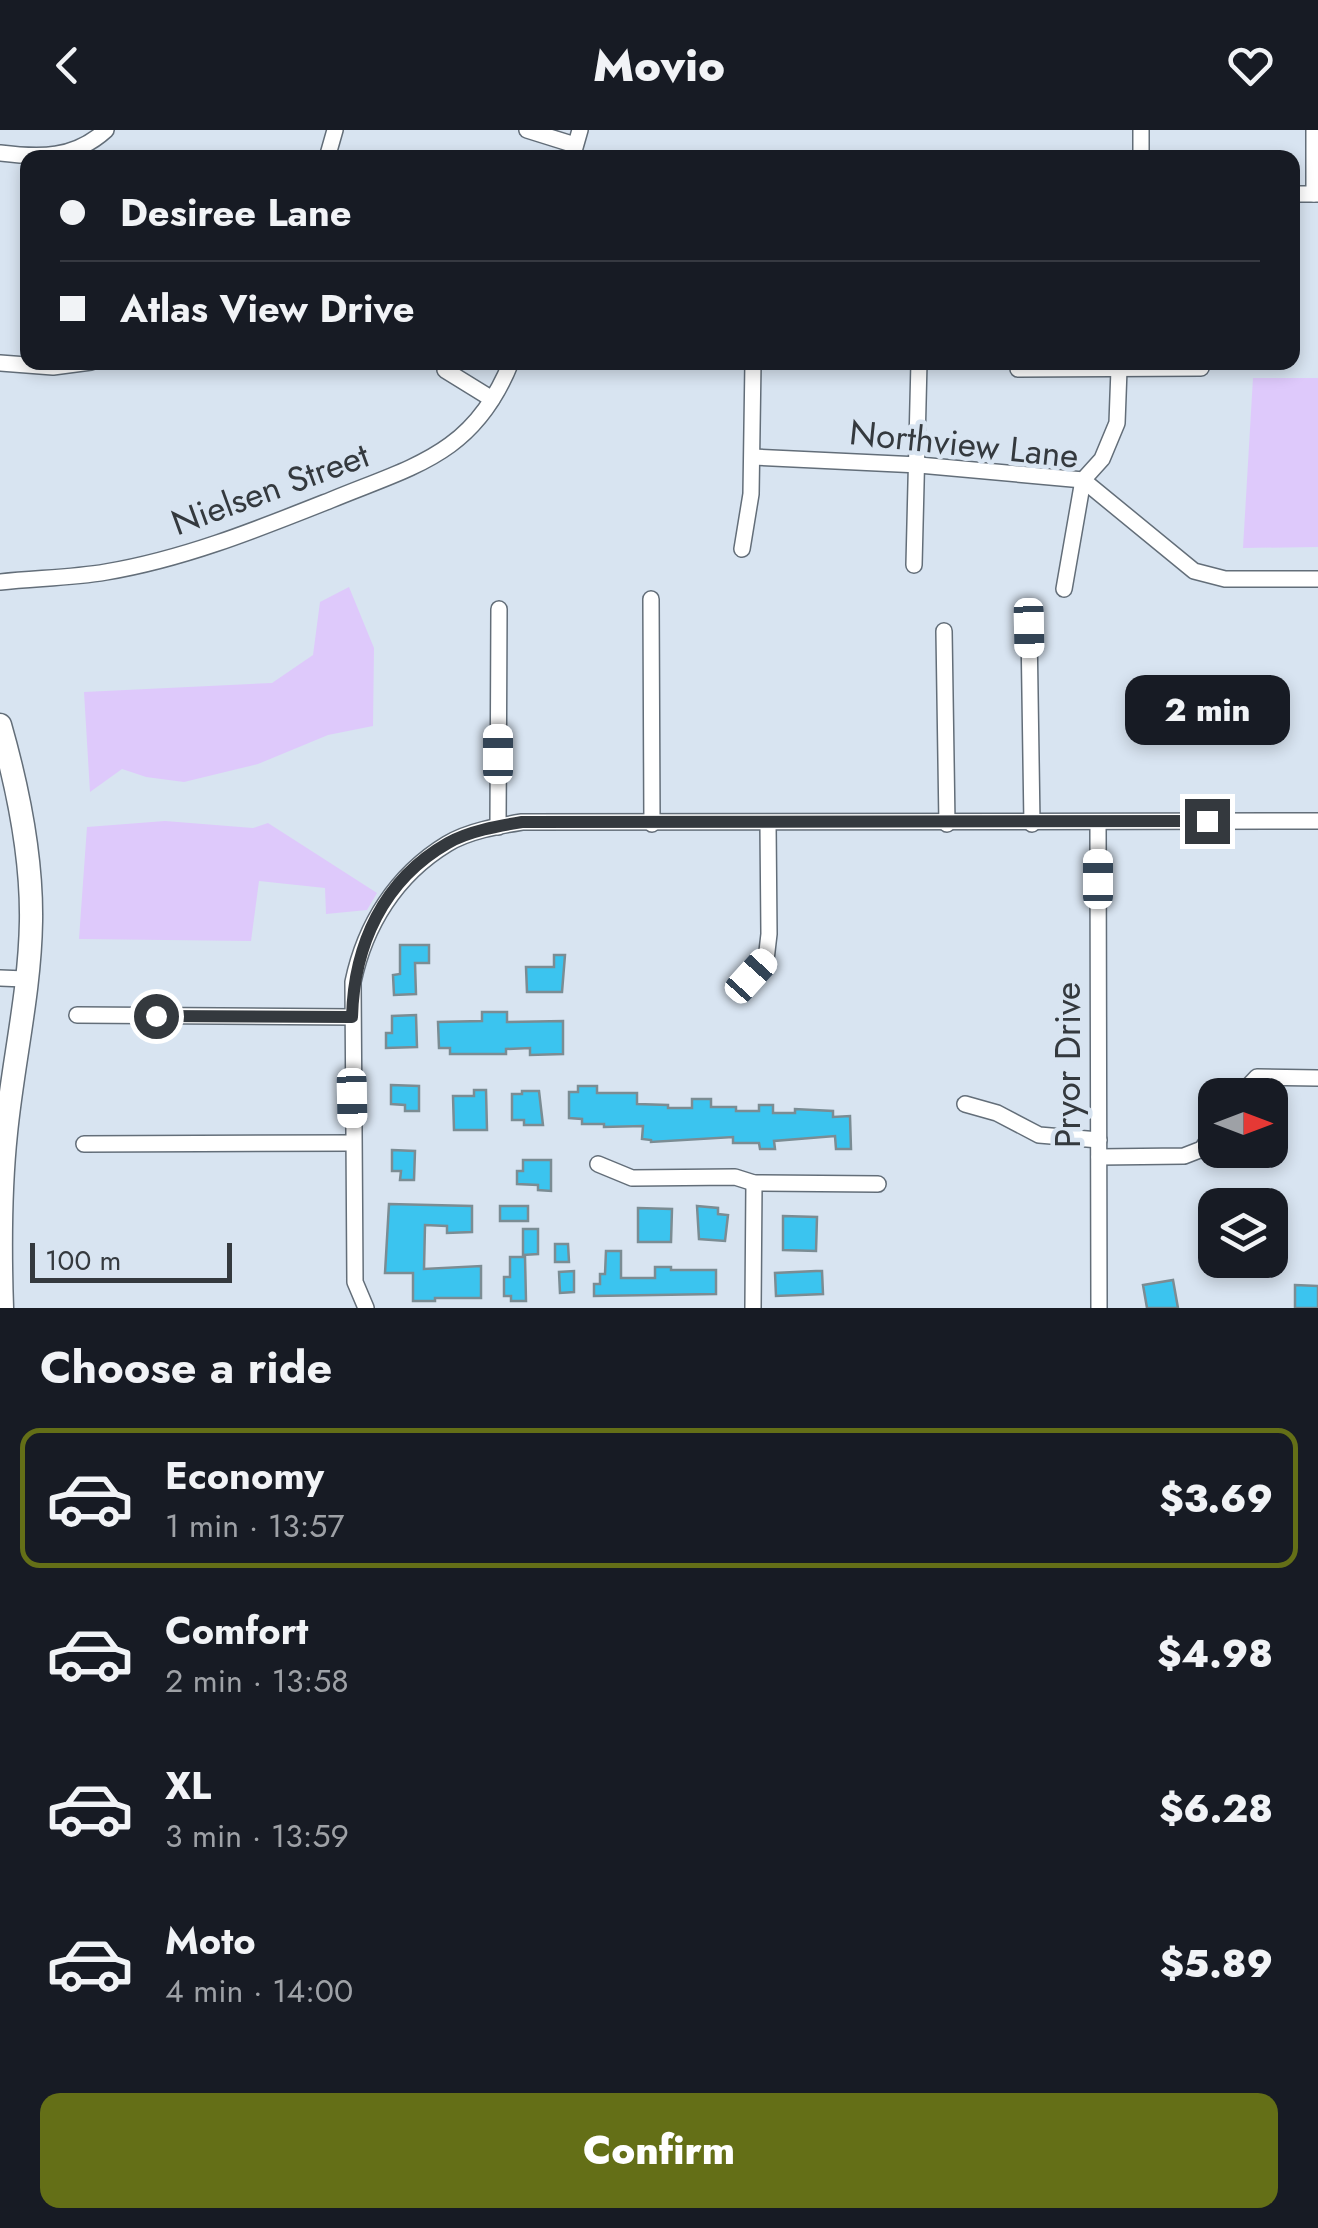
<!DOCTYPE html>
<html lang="en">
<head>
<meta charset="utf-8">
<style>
  :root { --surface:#171b24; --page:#242831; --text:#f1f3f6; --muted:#9ea1a6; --line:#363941; --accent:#646f17 }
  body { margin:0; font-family:Jost,sans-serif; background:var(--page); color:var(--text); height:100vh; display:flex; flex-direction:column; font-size:38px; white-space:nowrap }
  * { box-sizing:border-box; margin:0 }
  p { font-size:32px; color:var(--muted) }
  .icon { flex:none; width:55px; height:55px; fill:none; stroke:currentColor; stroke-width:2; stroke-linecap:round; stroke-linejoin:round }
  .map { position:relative; height:1178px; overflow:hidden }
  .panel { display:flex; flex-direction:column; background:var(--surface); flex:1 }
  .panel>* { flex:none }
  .hud { position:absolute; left:20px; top:20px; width:1280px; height:220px; border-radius:20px; box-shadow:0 5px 15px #0003; display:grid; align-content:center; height:220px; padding:0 40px; background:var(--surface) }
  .needle { width:65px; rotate:90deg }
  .fabs { position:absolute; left:1198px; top:948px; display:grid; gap:20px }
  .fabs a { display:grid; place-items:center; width:90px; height:90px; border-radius:20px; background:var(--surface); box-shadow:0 5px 15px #0003; font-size:50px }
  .scale { position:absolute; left:30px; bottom:25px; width:202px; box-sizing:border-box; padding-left:10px; border:5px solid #34393e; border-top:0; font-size:28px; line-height:35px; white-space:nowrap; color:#34393e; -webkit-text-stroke:8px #d8e4f1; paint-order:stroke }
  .end { position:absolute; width:45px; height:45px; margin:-22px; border:12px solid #34393e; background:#fff; box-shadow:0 0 0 5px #fff }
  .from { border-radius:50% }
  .bubble { position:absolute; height:70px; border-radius:20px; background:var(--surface); box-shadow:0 5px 15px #0003; font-size:32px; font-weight:800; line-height:70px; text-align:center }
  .car { position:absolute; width:30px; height:60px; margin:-30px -15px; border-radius:12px; box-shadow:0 0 8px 2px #0007; background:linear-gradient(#fff 24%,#345 0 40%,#fff 0 76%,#345 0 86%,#fff 0) }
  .hud b { display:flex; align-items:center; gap:35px; height:95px; font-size:38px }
  .hud b+b { border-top:2px solid var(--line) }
  .hud i { width:25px; height:25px; background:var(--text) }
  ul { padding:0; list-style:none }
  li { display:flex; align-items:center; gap:30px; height:140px; margin:0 20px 15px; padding:0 20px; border:5px solid transparent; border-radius:20px }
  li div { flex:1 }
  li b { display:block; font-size:38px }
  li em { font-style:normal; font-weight:800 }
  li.current { border-color:var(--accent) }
  li>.icon { width:90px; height:90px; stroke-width:1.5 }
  h2 { padding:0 40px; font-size:45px; line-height:120px }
  .primary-button { display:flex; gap:20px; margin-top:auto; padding:20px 40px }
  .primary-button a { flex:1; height:115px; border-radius:20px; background:var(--accent); color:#fff; font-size:40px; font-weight:800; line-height:115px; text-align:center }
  header { display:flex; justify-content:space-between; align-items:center; height:130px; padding:0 40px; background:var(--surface); font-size:45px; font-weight:800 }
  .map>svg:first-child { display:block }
</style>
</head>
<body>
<header><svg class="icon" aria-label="back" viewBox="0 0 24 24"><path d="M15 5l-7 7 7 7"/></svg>Movio<svg class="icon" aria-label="heart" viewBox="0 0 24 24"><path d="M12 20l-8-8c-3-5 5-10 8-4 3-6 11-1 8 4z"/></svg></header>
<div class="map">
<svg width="1318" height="1178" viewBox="0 0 1318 1178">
  <rect width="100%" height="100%" fill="#d8e4f1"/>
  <g fill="#dec9fb">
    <path d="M1253 248H1318V417L1243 418Z"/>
    <path d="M349 457 374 518 373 596 328 605 258 634 184 652 146 647 122 639 90 662 84 562 272 553 313 525 320 472Z"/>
    <path d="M165 691 253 698 268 693 377 763 367 780 326 784 325 758 259 751 251 811 79 809 87 697Z"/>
  </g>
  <g fill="#3bc4ef" stroke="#7b8c93" stroke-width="2.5">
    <path d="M400 815H429V833H415L416 864 394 865 393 845 400 844Z"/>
    <path d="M554 825H565L562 862H527L526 837H554Z"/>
    <path d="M482 882H507V892L563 891V924L530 925V918L506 919V924H450V918H439L438 892 482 891Z"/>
    <path d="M416 885 417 917 386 918V903H392V886Z"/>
    <path d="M391 955 419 956V981H405V975L391 974Z"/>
    <path d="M578 956H597V963H637V974L668 975V978H692V969H711V977H736V981H759V975H773V983H795V979L833 981V987L850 986 851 1019H836L835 1006 774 1011 775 1019H760L759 1013H733V1007L651 1012V1010L642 1009 643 996 604 997V994H582V989L569 988V962H578Z"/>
    <path d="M474 960H486L487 1000H454L453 966H474Z"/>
    <path d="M522 961H539L543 995H524V990H512V964H522Z"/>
    <path d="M392 1020 415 1021 414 1050H400L401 1041H392Z"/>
    <path d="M523 1030H551V1061L538 1060V1055L517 1054V1041H523Z"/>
    <path d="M389 1074 472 1076V1102L447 1103V1096L425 1095 424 1139 481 1136V1168H435V1171H413V1143H385Z"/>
    <rect x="500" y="1076" width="28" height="15"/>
    <path d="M697 1076 718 1078V1084L728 1085 725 1111 699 1109Z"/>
    <path d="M638 1078 672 1079 671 1112H638Z"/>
    <path d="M783 1086 817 1087 816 1121 783 1120Z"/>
    <path d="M523 1099H538V1124L523 1125Z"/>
    <path d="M555 1114H568L569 1132H555Z"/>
    <path d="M606 1121H621V1148H655V1137H671V1140H716V1164L594 1166V1154H600V1144H605Z"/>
    <path d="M510 1127H525L526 1171H511V1166H504V1147H510Z"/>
    <path d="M574 1141V1162L560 1163 559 1142Z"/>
    <path d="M816 1141H822L823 1164 776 1166 775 1143Z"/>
    <path d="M1173 1150 1178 1178H1147L1143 1155Z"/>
    <path d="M1295 1155 1318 1156V1178H1295Z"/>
  </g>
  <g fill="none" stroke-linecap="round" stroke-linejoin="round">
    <g stroke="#636e79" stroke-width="18">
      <g id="street">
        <path d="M527 0 575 15"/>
        <path d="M1314 0V64"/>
        <path d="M0 23C40 28 74 29 106 0"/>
        <path d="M327 28 335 0"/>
        <path d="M572 28 580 0"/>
        <path d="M1141 28V0"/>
        <path d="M1292 64H1318"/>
        <path d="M0 233 53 237 91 232"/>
        <path d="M1018 239 1201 238"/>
        <path d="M445 240 492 269"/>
        <path d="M753 327 919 335 1083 350 1194 441 1225 449H1318"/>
        <path d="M742 419 751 364 753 232"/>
        <path d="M914 435 919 232"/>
        <path d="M0 452C36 448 71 448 106 442 184 429 258 399 331 370 413 336 474 325 511 232"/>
        <path d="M1064 459 1083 350 1102 329 1117 293 1119 239"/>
        <path d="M651 469 652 694"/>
        <path d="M1029 498 1032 694"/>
        <path d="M944 501 947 694"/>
        <path d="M1098 692 1099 1178"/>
        <path d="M498 697 499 479"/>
        <path d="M751 846 766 830 769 804 768 694"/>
        <path d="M0 848 25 849"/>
        <path d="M77 885 352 887"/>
        <path d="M1240 965 1257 947 1318 948"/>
        <path d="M965 974 997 983 1039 1005 1099 1010"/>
        <path d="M84 1014 353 1013"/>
        <path d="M1099 1027 1184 1026 1202 1019 1215 999"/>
        <path d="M598 1034 632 1048 735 1047 754 1053 878 1054"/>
        <path d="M366 1178 355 1152 353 852C365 795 396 745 447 714 468 701 498 696 522 692L1318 691"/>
        <path d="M753 1178 754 1053"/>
      </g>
    </g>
    <g stroke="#636e79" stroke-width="25">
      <path id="secondary" d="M0 595C18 658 32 725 31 791 30 862 13 932 6 1003 0 1060 0 1120 2 1178"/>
    </g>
    <use href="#street" stroke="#fff" stroke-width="15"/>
    <use href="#secondary" stroke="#fff" stroke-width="22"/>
  </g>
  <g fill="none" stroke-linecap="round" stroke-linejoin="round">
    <path stroke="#34393e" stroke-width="12" d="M156 886 352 887C354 815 383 750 448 713 469 701 498 696 522 692L1207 691"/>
  </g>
  <g text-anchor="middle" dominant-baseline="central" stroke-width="9" stroke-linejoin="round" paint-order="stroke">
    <g font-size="35" fill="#34393e" stroke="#d8e4f1">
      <text transform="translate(964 314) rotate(6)">Northview Lane</text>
      <text transform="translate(270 359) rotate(-20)">Nielsen Street</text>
      <text transform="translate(1068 935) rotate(-90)">Pryor Drive</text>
    </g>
  </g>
</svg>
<div class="fabs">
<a><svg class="needle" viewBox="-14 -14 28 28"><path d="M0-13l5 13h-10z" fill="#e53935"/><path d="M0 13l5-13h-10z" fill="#9ea1a6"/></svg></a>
<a><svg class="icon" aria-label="layers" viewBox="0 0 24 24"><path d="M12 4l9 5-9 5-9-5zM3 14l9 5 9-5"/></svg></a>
</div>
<div class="scale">100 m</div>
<i class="end from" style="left:156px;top:886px"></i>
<i class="end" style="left:1207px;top:691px"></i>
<div class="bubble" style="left:1125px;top:545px;width:165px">2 min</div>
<i class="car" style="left:1029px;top:498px;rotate:179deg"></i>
<i class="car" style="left:498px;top:624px;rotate:0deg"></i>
<i class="car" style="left:1098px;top:749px;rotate:0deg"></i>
<i class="car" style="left:751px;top:846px;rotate:42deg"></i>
<i class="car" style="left:352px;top:968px;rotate:179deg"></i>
<div class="hud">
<b><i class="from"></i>Desiree Lane</b>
<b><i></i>Atlas View Drive</b>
</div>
</div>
<section class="panel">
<h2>Choose a ride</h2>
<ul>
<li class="current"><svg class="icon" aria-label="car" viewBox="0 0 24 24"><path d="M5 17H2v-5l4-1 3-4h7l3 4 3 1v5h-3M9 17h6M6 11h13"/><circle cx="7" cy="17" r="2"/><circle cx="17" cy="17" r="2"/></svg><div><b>Economy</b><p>1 min · 13:57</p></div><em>$3.69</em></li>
<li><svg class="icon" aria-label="car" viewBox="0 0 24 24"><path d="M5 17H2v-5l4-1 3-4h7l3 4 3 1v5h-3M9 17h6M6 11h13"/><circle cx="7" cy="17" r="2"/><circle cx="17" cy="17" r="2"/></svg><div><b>Comfort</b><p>2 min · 13:58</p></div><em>$4.98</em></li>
<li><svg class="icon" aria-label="car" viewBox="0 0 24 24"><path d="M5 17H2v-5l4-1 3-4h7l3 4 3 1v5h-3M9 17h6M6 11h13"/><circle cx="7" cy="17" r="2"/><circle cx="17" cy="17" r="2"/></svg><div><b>XL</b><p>3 min · 13:59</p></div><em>$6.28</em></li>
<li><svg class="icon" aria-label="car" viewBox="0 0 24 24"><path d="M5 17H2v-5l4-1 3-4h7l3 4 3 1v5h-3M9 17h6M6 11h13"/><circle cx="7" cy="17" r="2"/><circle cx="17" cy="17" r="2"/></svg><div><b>Moto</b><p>4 min · 14:00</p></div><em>$5.89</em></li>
</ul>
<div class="primary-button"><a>Confirm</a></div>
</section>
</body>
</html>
